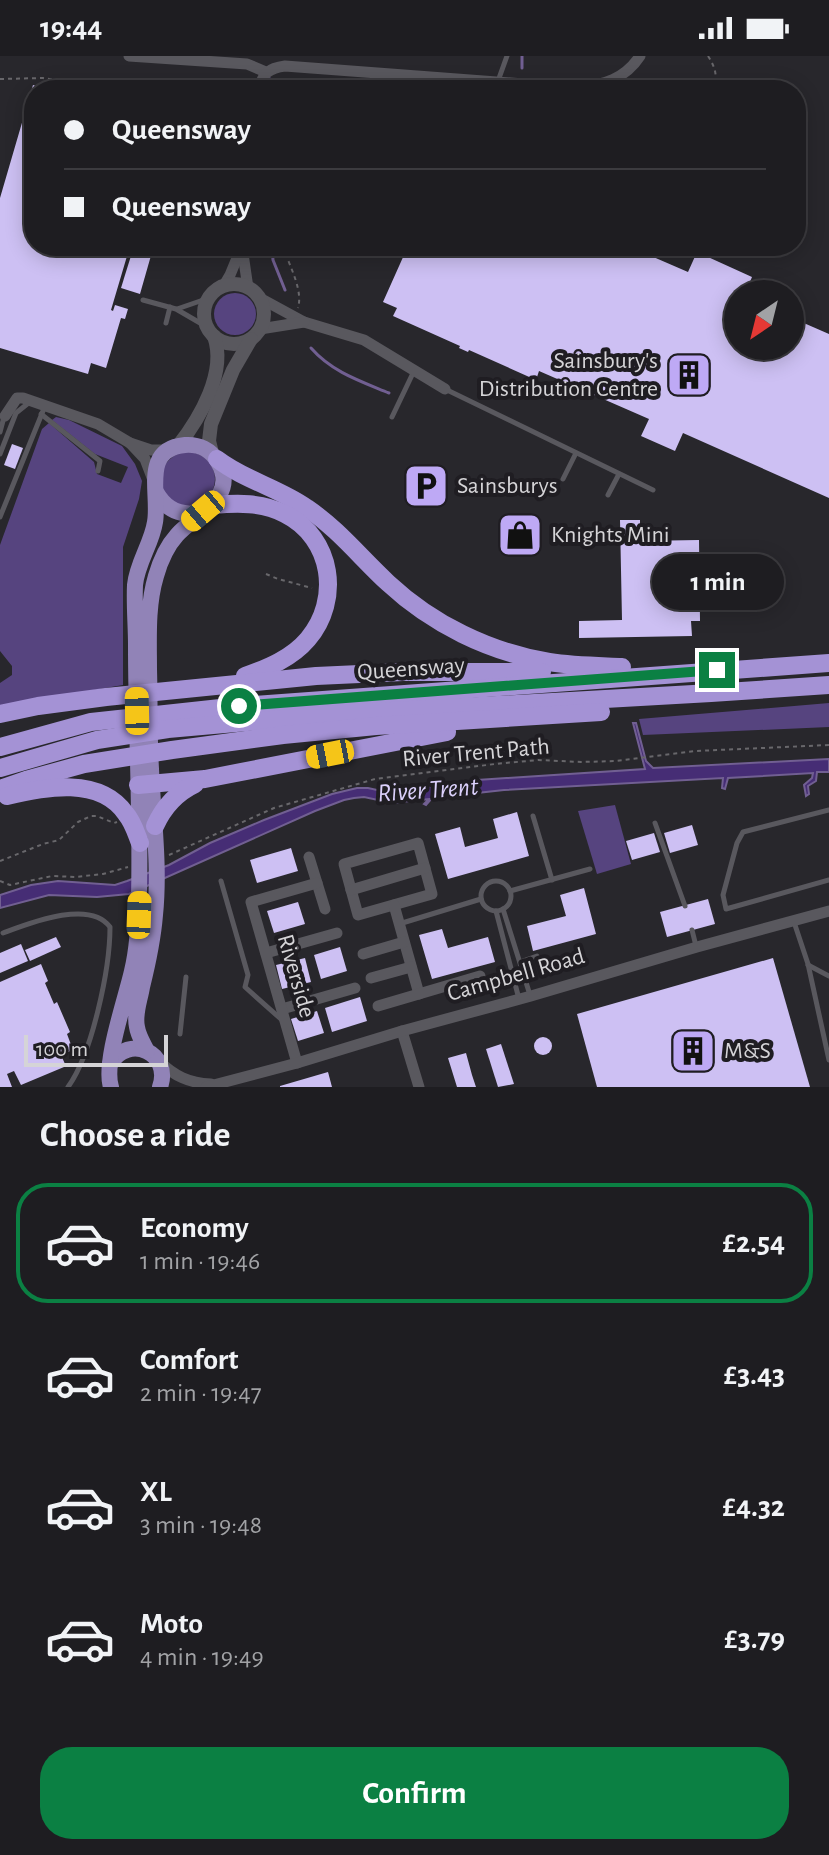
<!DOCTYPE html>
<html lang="en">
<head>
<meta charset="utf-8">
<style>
  :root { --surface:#1e1d21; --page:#2b2a2e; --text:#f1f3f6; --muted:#a1a2a5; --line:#3c3b3f; --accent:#0b8043 }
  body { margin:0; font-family:"Alegreya Sans",sans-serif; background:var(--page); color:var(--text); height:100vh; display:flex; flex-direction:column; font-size:30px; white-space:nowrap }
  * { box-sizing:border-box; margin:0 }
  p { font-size:26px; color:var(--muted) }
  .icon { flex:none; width:44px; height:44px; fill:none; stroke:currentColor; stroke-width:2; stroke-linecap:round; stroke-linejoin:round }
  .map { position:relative; height:1031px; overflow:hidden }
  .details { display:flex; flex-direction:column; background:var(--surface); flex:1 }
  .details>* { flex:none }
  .top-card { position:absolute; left:24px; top:24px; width:782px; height:176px; border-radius:32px; box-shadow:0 4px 20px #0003,0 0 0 2px var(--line); display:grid; align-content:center; height:176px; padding:0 40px; background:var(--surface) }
  .needle { width:52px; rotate:215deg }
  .controls { position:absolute; left:724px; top:224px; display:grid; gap:16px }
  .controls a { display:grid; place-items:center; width:80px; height:80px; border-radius:50%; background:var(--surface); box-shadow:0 4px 20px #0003,0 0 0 2px var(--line); font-size:40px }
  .scale { position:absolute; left:24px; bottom:20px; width:144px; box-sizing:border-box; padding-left:8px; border:4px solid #d5d4d7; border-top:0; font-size:22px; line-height:28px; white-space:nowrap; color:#d5d4d7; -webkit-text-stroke:6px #1f1d22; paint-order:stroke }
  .end { position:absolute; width:36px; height:36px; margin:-18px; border:10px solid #0b8043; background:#fff; box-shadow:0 0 0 4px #fff }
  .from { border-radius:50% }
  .bubble { position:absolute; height:56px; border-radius:28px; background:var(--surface); box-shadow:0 4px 20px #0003,0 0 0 2px var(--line); font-size:26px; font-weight:600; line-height:56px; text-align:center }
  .car { position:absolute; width:24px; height:48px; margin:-24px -12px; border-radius:10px; box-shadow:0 0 6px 2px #0007; background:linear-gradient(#f5c518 24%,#345 0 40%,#f5c518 0 76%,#345 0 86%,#f5c518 0) }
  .top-card b { display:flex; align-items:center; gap:28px; height:76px; font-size:30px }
  .top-card b+b { border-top:2px solid var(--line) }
  .top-card i { width:20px; height:20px; background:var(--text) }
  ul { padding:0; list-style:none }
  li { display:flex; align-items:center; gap:24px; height:120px; margin:0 16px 12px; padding:0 24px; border:4px solid transparent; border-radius:32px }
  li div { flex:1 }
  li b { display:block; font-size:30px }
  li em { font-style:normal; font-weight:600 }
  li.active { border-color:var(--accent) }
  li>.icon { width:72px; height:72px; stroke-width:1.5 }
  h2 { padding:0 40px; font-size:36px; line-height:96px }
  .button { display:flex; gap:16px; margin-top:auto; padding:16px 40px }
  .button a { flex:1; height:92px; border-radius:32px; background:var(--accent); color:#fff; font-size:32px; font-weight:600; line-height:92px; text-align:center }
  .status { display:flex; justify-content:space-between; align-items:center; height:56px; padding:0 40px; background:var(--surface); direction:ltr }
  .status svg { height:22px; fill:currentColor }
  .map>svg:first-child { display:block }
</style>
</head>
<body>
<div class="status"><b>19:44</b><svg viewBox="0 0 49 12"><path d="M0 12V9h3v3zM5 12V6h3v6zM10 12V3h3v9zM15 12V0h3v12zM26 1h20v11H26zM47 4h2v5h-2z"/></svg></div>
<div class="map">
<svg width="829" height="1031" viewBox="0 0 829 1031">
  <rect width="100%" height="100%" fill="#28272c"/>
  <g fill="#56447f">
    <path d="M263 20 270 21 273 24 415 33 445 31 452 34H272L265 32Z"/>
    <circle cx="235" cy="258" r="21"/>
    <path d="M56 361 69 364 122 390 135 408 142 425 139 443 123 491V629L0 650V627L12 619V610L0 595V489L42 373 49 367 94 406 97 418 121 427 128 411 95 398 52 364Z"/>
    <circle cx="188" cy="423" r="27"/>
    <path d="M829 647V671L643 679 639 663Z"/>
    <path d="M615 749 631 808 597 818 578 755Z"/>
  </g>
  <path fill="#462d75" stroke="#715f92" stroke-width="2" d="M633 667H636L646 705 653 712 829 703V716H817L816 725 808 730 809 738 806 740 804 729 812 722 813 717 728 722 725 733 722 732 723 722 504 734 432 742 426 749 424 748 429 743 392 747 364 741 354 742 344 744 315 755 129 838 97 841 49 839 0 852V839L31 829 58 825 115 829 127 825 169 809 210 787 264 764 332 738 357 732H368L386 736 477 724 645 713Z"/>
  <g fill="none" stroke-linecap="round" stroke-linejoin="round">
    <g stroke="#715f92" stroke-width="3">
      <path d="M522 12V0"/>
      <path d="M272 190 273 204 285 234"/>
      <path d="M311 292C332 316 360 325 389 337"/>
    </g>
  </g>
  <g fill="#cdc0f3">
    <path d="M33 29 45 33 34 34V190H130L111 254 113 255 115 249 128 253 125 263 121 262 106 312 91 307 88 318 0 292V142Z"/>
    <path d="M134 190 152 196 140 238 121 232Z"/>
    <path d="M408 190H628L688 216 697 196 752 221 745 238H738V290H790V261L829 278V442L683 377 675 395 641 380 649 363 539 315 536 324 469 294 468 296 459 292 460 290 393 260 397 252 383 246Z"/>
    <path d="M12 388 23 392 15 413 4 409Z"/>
    <path d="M620 464H640V485L699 484 700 565H691L692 580 579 582V565L622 564Z"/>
    <path d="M517 756 529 800 448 823 435 778 460 771 465 791 498 782 493 763Z"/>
    <path d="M692 769 698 789 670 797 664 777Z"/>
    <path d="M654 777 660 796 632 804 626 785Z"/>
    <path d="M291 792 298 815 257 827 250 804Z"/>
    <path d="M584 832 596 878 533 895 527 870 566 860 560 839Z"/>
    <path d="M708 843 715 868 667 881 660 856Z"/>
    <path d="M298 846 305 868 274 877 267 855Z"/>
    <path d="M442 873 448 892 488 881 495 906 432 923 419 879Z"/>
    <path d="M56 881 61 891 30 905 25 894Z"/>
    <path d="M21 888 28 905 0 917V897Z"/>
    <path d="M340 891 347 915 321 923 314 899Z"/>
    <path d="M305 902 311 926 282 933 276 909Z"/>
    <path d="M773 902 810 1031H597L577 958Z"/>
    <path d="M41 908 48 925 45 927 54 948 57 946 70 976 67 978 73 994 61 999 65 1008 64 1011 21 1029 14 1015 7 1018 12 1031H0V926Z"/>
    <path d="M360 941 367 965 332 976 325 952Z"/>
    <path d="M317 955 324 977 298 985 291 963Z"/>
    <circle cx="543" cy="990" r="9"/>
    <path d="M501 988 514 1028 498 1031 486 993Z"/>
    <path d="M466 997 472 1019 476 1031H457L448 1002Z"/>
    <path d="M328 1016 332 1031H280V1030Z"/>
  </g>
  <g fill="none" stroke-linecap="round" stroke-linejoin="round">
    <g stroke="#68676b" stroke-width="2" stroke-dasharray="4 4" stroke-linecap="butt">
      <path d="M708 0C715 11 719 21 712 34"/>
      <path d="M0 23 43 22 93 30 141 29 237 32 247 34"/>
      <path d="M668 27 676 34"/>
      <path d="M285 190V196C291 213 303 235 298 252"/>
      <path d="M266 518 278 523 312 532"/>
      <path d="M169 799 274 752 375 723 495 708 538 704 581 706 615 705 696 695 829 689"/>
      <path d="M0 805 43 788 59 784 78 766 91 760H97L114 767 117 766"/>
      <path d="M0 825 10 829 52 820 75 821 103 818 128 811"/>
    </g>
    <g stroke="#59585e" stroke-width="5">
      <path d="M498 25 507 0"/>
      <path d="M143 244 176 253 207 271"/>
      <path d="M177 253 209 242"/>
      <path d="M166 267 170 251"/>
      <path d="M445 333 653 434"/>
      <path d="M41 358 100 405 98 415"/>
      <path d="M392 361 414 315"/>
      <path d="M0 376 4 361"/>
      <path d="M0 398 16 357 31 345"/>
      <path d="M563 423 576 397"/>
      <path d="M608 439 619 418"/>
      <path d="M0 461 45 350"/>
      <path d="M829 754 743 776 737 787 723 839 726 853 829 824"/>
      <path d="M533 760 552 824"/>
      <path d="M655 767 685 850"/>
      <path d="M221 825 248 919 245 931 282 964"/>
      <circle cx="496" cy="840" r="15"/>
      <path d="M510 835 590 813"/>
      <path d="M503 853 530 939"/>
      <path d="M496 855 519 943"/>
      <path d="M794 866 808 908 829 1004"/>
      <path d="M399 868 481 843"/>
      <path d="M692 874 696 890"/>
      <path d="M3 877C30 867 90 843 110 871 110 913 92 998 68 1031"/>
      <path d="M520 906 537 900"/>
      <path d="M808 909 829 920"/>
      <path d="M180 978 186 921"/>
    </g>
    <g stroke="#59585e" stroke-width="11">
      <path d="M129 0 247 8 266 16"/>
      <path d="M260 34C261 17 270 12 285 10L577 32C604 29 625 23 640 0"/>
      <path d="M242 191 248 232"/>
      <path d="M223 231 230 219 242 190"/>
      <path d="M258 241 304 266 364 284 445 333"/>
      <path d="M260 273 304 266"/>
      <path d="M5 360 17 342H23L98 368 130 387"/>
      <path d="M153 424 145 403 130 387 151 394H170"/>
      <path d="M418 787 432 838 358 859 344 808Z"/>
      <path d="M309 801 325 853"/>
      <path d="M351 834 425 812"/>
      <path d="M394 849 419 938"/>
      <path d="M266 897 337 877"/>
      <path d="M363 898 404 886"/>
      <path d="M371 922 411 911"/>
      <path d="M378 950 480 920"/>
      <path d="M282 953 355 932"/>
      <path d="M402 975 419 1031"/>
      <path d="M159 1005C174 1020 189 1027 211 1028"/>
      <path d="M297 1007 251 846 317 827"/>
      <path d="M206 1031 297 1007 402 975 531 940 697 891 829 855"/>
    </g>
    <g stroke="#59585e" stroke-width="14">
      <circle cx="234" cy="258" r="30"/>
      <path d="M178 390C200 362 227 316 214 280"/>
      <path d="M212 397 209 385 211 368 233 314 251 283"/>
    </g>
    <g stroke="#9183b7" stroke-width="16">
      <path d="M156 436C166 454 181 461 201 456"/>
      <path d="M110 1008C129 977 172 997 160 1031"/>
      <path d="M111 1031C103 1007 126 942 132 915 138 890 139 867 139 842 141 757 136 673 136 589 136 569 134 549 135 529 137 507 152 487 155 466 160 438 141 393 185 389 199 388 211 394 218 406 239 441 196 458 177 479 167 490 160 506 156 520 147 550 149 582 149 613 150 646 149 680 151 713 153 761 160 810 155 859 153 883 148 907 142 931 140 944 134 958 137 971 138 979 143 987 147 995"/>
    </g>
    <g stroke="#a492d5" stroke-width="18">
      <path d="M217 403C244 424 279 432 307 452 338 473 361 502 388 527 432 568 489 596 549 606 574 610 598 610 622 611"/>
      <path d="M213 449C237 447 262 446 285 458 333 482 341 544 308 583 292 602 268 612 245 620"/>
      <path d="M0 658 38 650 106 641 316 620 403 616H542"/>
      <path d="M0 691 91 666 239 650 829 607"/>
      <path d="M0 712 97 684 168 673 339 658 711 637 829 629"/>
      <path d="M138 729 205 723 447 676"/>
      <path d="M0 733 26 724 84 708 172 694 283 679 376 670 601 656"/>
      <path d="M7 740C45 731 100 720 126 758 133 766 136 777 140 787"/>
      <path d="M155 770C164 750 176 737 195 728"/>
    </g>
  </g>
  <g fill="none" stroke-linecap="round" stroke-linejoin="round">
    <path stroke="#0b8043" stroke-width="10" d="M239 650 717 614"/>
  </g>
  <defs>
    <g id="building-square" transform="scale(2.3)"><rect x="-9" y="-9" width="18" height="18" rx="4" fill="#bea9f5" stroke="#1f1d22"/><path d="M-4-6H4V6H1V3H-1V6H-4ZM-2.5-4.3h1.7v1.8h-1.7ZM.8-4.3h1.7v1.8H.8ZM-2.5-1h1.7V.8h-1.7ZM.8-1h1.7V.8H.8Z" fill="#111"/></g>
    <g id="parking-square" transform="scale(2.3)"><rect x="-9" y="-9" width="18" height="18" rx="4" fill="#bea9f5" stroke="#1f1d22"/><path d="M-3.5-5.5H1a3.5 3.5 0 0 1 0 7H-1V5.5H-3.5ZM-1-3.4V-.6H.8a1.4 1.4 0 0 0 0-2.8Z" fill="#111"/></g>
    <g id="shop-square" transform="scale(2.3)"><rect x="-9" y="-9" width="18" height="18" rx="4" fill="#bea9f5" stroke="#1f1d22"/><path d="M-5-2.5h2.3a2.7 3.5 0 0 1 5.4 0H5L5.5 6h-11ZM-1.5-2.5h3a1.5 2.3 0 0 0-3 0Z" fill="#111"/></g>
  </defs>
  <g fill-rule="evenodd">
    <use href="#building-square" x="689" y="319"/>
    <use href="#parking-square" x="426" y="430"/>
    <use href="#shop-square" x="520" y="479"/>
    <use href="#building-square" x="693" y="995"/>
  </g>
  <g text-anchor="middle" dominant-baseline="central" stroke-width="8" stroke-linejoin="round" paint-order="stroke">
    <g font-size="24" fill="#d5d4d7" stroke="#1f1d22" text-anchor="start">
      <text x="658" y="305" text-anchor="end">Sainsbury's<tspan x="658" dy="28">Distribution Centre</tspan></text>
      <text x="457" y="430">Sainsburys</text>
      <text x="551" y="479">Knights Mini</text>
      <text x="724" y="995">M&amp;S</text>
    </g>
    <g font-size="24" fill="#d5d4d7" stroke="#1f1d22">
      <text transform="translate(411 613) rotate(-4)">Queensway</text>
      <text transform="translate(476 697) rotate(-5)">River Trent Path</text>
      <text transform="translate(516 919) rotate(-16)">Campbell Road</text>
      <text transform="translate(296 920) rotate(74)">Riverside</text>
    </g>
    <g font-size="26" font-style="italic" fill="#dbd0fb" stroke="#1f1d22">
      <text transform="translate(428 734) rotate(-4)">River Trent</text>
    </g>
  </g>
</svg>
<div class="controls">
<a><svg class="needle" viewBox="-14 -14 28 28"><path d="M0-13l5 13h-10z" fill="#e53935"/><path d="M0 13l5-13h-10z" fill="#a1a2a5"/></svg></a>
</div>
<div class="scale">100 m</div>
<i class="end from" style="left:239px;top:650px"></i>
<i class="end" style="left:717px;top:614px"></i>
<div class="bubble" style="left:652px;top:498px;width:132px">1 min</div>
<i class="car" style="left:203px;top:455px;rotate:230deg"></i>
<i class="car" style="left:137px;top:655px;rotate:359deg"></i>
<i class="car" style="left:330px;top:698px;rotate:259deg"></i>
<i class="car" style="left:139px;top:859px;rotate:2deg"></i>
<div class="top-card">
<b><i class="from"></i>Queensway</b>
<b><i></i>Queensway</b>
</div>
</div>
<section class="details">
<h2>Choose a ride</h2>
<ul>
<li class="active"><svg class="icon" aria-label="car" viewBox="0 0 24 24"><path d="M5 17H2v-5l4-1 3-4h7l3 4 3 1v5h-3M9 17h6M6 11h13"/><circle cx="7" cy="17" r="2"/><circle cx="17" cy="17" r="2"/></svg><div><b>Economy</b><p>1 min · 19:46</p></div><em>£2.54</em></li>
<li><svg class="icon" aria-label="car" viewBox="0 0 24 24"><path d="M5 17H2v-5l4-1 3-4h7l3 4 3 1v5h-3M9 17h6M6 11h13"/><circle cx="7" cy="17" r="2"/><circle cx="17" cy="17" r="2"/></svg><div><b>Comfort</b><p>2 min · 19:47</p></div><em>£3.43</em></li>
<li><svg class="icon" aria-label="car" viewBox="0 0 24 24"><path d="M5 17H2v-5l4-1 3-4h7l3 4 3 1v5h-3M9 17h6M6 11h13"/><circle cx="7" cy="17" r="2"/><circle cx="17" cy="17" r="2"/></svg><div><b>XL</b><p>3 min · 19:48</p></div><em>£4.32</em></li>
<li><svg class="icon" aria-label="car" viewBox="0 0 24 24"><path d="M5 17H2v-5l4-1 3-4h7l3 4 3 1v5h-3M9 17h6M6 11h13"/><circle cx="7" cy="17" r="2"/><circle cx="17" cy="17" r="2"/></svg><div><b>Moto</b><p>4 min · 19:49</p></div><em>£3.79</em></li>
</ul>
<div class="button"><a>Confirm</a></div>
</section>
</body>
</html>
